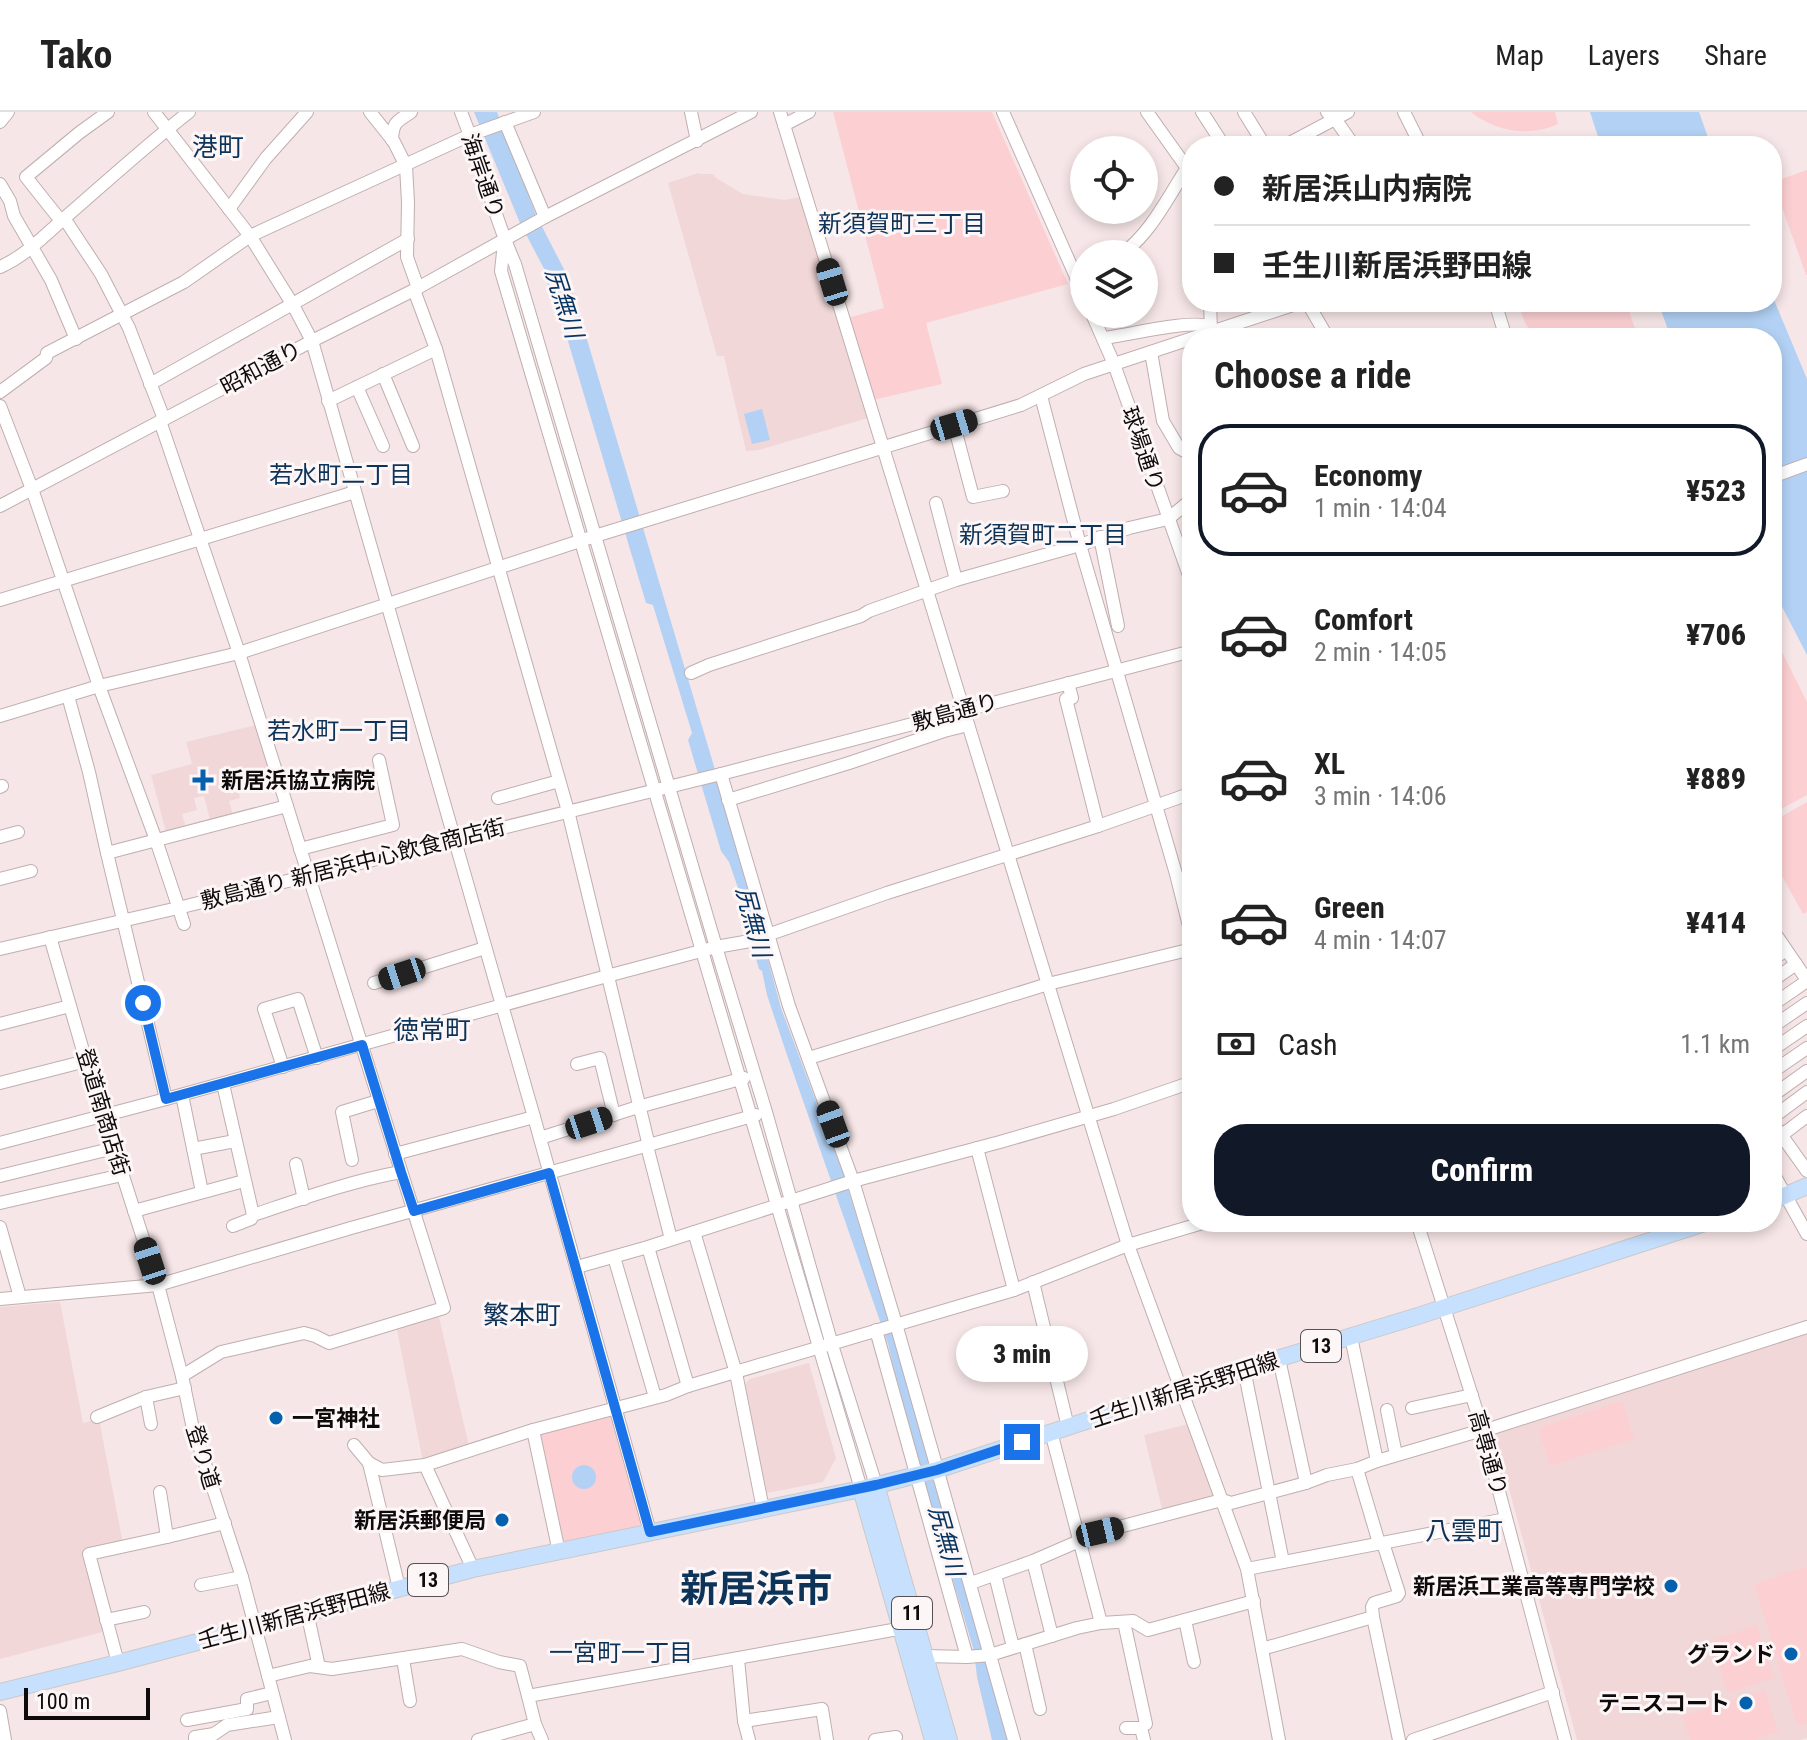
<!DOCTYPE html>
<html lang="en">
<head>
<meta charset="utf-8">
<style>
  :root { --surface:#fff; --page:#f2f2f2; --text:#222; --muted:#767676; --line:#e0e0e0; --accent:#111827 }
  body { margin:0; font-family:"Roboto Condensed","Noto Sans JP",sans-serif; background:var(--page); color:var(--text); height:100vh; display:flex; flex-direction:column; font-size:30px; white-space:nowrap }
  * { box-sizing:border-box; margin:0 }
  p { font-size:26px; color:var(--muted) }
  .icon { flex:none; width:44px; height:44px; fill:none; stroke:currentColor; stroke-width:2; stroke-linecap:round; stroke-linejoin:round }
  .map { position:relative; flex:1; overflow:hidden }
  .panel { position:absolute; left:1182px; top:216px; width:600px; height:904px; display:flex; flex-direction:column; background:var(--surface); border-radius:32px; box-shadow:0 4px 12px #0003 }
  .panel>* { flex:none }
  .top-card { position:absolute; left:1182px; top:24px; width:600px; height:176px; border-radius:32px; box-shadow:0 4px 12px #0003; display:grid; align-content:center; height:176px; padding:0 32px; background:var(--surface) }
  .fabs { position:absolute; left:1070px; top:24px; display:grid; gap:16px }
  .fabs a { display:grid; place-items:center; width:88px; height:88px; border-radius:50%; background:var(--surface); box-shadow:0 4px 12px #0003; font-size:40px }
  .scale { position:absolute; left:24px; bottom:20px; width:126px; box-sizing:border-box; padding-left:8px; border:4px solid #0f0a0b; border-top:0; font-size:22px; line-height:28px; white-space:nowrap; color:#0f0a0b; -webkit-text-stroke:6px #fdf6f7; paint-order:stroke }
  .end { position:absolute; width:36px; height:36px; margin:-18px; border:10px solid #1a73e8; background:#fff; box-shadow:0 0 0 4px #fff }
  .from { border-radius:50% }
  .bubble { position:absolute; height:56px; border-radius:28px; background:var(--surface); box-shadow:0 4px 12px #0003; font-size:26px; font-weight:800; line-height:56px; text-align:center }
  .car { position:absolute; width:24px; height:48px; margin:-24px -12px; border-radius:10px; box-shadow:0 0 6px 2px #0007; background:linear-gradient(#222 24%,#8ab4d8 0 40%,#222 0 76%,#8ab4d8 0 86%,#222 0) }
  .top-card b { display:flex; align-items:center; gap:28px; height:76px; font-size:30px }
  .top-card b+b { border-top:2px solid var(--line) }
  .top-card i { width:20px; height:20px; background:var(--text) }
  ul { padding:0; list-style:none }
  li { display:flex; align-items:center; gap:24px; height:132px; margin:0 16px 12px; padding:0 16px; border:4px solid transparent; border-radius:32px }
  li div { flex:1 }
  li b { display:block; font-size:30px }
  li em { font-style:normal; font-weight:800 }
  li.on { border-color:var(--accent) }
  li>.icon { width:72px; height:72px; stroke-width:1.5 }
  h2 { padding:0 32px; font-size:36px; line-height:96px }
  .pay { display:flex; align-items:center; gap:20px; height:88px; padding:0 32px; font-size:30px }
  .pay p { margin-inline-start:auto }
  .primary-button { display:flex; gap:16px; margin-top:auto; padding:16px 32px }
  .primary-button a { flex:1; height:92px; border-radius:32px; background:var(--accent); color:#fff; font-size:32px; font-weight:800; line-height:92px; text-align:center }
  header { display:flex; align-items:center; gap:48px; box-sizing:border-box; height:112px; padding:0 40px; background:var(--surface); border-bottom:2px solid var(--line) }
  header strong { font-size:38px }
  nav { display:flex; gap:44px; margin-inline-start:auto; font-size:28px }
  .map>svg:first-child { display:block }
</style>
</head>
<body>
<header>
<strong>Tako</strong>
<nav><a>Map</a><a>Layers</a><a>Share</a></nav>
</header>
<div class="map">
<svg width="1807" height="1628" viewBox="0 0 1807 1628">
  <rect width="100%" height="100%" fill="#f7e6e7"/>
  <g fill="#f1d7d8">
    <path d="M698 61 700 62H713L716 66 743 82 785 88 800 85 868 306 759 338 746 339 724 244H717L668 71Z"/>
    <path d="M256 613 270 664 237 673 240 686 229 689 234 706 211 712 204 684 194 686 197 698 182 702 187 719 167 724 151 663 192 652 186 630Z"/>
    <path d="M60 1190 83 1311 99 1307 123 1432 88 1438 106 1519 0 1547V1195Z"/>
    <path d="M438 1201 469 1334 423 1350 396 1213Z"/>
    <path d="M1807 1219V1626L1800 1628H1577L1494 1321Z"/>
    <path d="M809 1251 836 1346 823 1370 767 1381 745 1272 750 1267Z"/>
    <path d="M1188 1312 1217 1387 1163 1401 1144 1323Z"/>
  </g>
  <g fill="#fcd0d3">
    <path d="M833 0H992L1068 172 926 211 942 272 873 288 847 206 884 196Z"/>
    <path d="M1471 0H1555L1558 12C1530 25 1495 20 1471 0Z"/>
    <path d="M1807 58V163H1806L1773 70Z"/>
    <path d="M1532 190H1626L1638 226H1536L1525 211 1519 194Z"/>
    <path d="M1772 537 1782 540 1807 590V683L1772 702Z"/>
    <path d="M1807 690V800L1803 802 1772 746V710Z"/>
    <path d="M1622 1289 1634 1327 1550 1354 1538 1316Z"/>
    <path d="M610 1303 640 1409V1414L638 1416 563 1431 537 1321Z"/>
    <path d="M1807 1454V1612L1797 1614 1754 1472Z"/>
    <path d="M1757 1513 1774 1566 1728 1581 1710 1529Z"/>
    <path d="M1765 1578 1778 1620 1753 1628H1690L1682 1604Z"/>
  </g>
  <g fill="#b2d1f4">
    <path d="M474 0H497L536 103 569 167 760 809 757 816 762 837 768 848 781 896 844 1064 891 1216 989 1552 1008 1628H992L977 1565 974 1539 919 1354C911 1312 897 1273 888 1232L786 940 767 883 762 859 759 857 750 825 753 819 729 750 721 739 688 628 692 621 653 493 646 491 562 209 559 208 547 170 550 168 520 111Z"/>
    <path d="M1590 0H1699L1711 34H1601Z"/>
    <path d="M1772 183 1807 267V543L1772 475V226H1671L1658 190H1772Z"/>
    <path d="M762 297 770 328 752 332 744 302Z"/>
    <circle cx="584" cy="1365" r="12"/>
  </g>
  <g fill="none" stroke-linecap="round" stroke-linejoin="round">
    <g stroke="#bfafb0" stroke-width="14">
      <g id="minor">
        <path d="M154 0 250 124 293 193 312 229 534 1005 650 1420"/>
        <path d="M370 0 394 30 406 54 408 90 407 145 418 176"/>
        <path d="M461 0C481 50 493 102 515 152L716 835 766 1000 832 1233 876 1373"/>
        <path d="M691 0 697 29"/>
        <path d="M780 0 1128 1133 1247 1457 1279 1628"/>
        <path d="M1003 0 1084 183"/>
        <path d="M1147 0 1192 63"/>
        <path d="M1202 0 1224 34"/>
        <path d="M1244 0 1265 34"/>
        <path d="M1327 0 1338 11 1354 34"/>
        <path d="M1404 0 1421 34"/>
        <path d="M0 10 8 0"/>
        <path d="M505 10 545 105"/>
        <path d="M784 13 809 0"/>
        <path d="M392 28C393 9 397 10 411 0"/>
        <path d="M1284 34 1348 0"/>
        <path d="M0 72 10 89 14 104 51 168 76 227"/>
        <path d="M229 97 266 46 307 0"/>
        <path d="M64 106 101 162 129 216 164 307"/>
        <path d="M61 109 26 65 79 21 108 0"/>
        <path d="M504 131 501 159C623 564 739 972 861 1377"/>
        <path d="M1122 142C1151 121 1168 85 1187 56"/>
        <path d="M0 155C23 145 41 127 60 110 103 73 144 35 189 0"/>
        <path d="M414 178 436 237 568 699 649 1034"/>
        <path d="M1210 190 1211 219"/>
        <path d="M1307 190 1328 226"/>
        <path d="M1495 190 1506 226"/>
        <path d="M1312 195 1333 190"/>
        <path d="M1092 202 1114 252 1192 472"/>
        <path d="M1103 226C1129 223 1187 208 1210 214"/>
        <path d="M1151 240 1163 309 1179 336 1192 343"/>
        <path d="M383 262 413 334"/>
        <path d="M150 272 408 127"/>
        <path d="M357 275 383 334"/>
        <path d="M0 280 46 246 47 241 184 170 250 124 470 23 534 0"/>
        <path d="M1041 284 1080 433 1176 762 1191 822"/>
        <path d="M328 289 436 237"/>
        <path d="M0 294 32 377 99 574 156 728 184 812"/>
        <path d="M160 309 239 541 444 1196 329 1231 315 1224 304 1221 221 1240 182 1264"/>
        <path d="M954 313 973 385 1003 379"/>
        <path d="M1772 365 1807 352"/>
        <path d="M936 391 956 468"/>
        <path d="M0 394 312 229 414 178 545 105 751 0"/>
        <path d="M1100 425 1118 514"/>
        <path d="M0 488 355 380"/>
        <path d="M691 561 709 553 861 504 869 499 956 468 1080 433 1129 416 1168 407 1192 387"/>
        <path d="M1068 571 1072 586 1066 587 1098 714"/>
        <path d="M68 584 89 660 107 741 166 987 607 864 716 835 750 829 887 781 1098 714 1192 681"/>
        <path d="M0 604 99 574 239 541 595 424 1021 293 1084 262 1302 190"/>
        <path d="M721 662 789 894 853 1069 896 1212 1014 1628"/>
        <path d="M0 675 2 674"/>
        <path d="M498 686 559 669"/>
        <path d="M728 688 849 651 944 619 968 613"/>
        <path d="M0 725 18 720"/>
        <path d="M300 737 393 713 379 648"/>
        <path d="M107 741 287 694"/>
        <path d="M0 767 31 759"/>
        <path d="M1772 817 1807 868"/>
        <path d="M50 825 86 949 158 1173 182 1264 192 1312 242 1465 285 1628"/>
        <path d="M0 837 178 796 721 662 1192 539"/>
        <path d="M1772 848 1786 838"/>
        <path d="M1772 869 1796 852"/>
        <path d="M374 871 485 836"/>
        <path d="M1772 893 1807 869"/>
        <path d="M0 912 70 894"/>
        <path d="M1772 915 1807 891"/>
        <path d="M1772 938 1807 914"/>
        <path d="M809 946 1048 872 1192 837"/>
        <path d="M577 952 600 946 614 1003"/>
        <path d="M283 955 264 897 298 887 317 946"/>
        <path d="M1772 960 1807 936"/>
        <path d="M0 971 86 949"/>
        <path d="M223 972 253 1103"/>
        <path d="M182 983 202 1080"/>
        <path d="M1772 984 1807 959"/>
        <path d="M1772 1006 1807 980"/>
        <path d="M1772 1010 1807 1059"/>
        <path d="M1782 1023 1807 1004"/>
        <path d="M540 1026 638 995 744 966"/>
        <path d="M0 1031 166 987"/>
        <path d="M647 1034 671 1127"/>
        <path d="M977 1036 1014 1178"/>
        <path d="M193 1037 235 1029"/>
        <path d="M395 1042 534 1005"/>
        <path d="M352 1048 342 1000 378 989"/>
        <path d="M296 1052 304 1087"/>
        <path d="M1772 1059 1807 1122"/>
        <path d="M0 1064 114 1036"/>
        <path d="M0 1091 122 1063"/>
        <path d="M134 1099 244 1069"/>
        <path d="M1417 1110 1483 1319 1565 1628"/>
        <path d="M233 1114 251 1107 253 1103C301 1087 351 1069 401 1060"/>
        <path d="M0 1115 20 1185"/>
        <path d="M694 1120 736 1261 763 1397"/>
        <path d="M648 1135 688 1274"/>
        <path d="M614 1145 655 1285"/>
        <path d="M577 1155 648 1135 853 1069 1000 1030 1114 997 1192 970"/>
        <path d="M1033 1170 1068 1315"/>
        <path d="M0 1187 158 1173 351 1116 756 1003"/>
        <path d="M876 1218 967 1545"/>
        <path d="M1351 1225 1377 1349"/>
        <path d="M1279 1247 1306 1371"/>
        <path d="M1244 1257 1283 1450"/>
        <path d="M146 1285 151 1312"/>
        <path d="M1412 1296 1472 1283"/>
        <path d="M1387 1298 1396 1343"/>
        <path d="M97 1305 146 1285 185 1276"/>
        <path d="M533 1318 559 1440"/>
        <path d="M1051 1320 1101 1511"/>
        <path d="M354 1333 369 1351 382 1358 425 1353 533 1318 666 1283 688 1274 1014 1178 1128 1133 1206 1110"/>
        <path d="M369 1351 399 1476"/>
        <path d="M425 1353 473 1457"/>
        <path d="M1357 1357 1379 1431"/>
        <path d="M167 1425 225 1411"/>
        <path d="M1383 1431 1399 1481 1397 1484 1374 1491 1372 1495 1373 1505 1399 1628"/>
        <path d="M1033 1449 1052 1524"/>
        <path d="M1247 1457 1506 1407"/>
        <path d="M995 1463 1013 1535"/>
        <path d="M971 1471 1033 1449 1100 1420 1222 1388 1231 1391 1306 1371 1327 1363 1357 1357 1377 1349 1472 1321 1483 1319 1807 1215"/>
        <path d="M201 1473 242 1465"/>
        <path d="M307 1500 319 1555"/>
        <path d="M106 1508 144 1500"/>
        <path d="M1185 1508 1194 1550"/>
        <path d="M1124 1510 1146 1612"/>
        <path d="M1025 1532 1040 1597"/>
        <path d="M1262 1537 1373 1505"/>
        <path d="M925 1544 967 1545 990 1543 1077 1516 1101 1511 1133 1509 1148 1518 1254 1489"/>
        <path d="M403 1547 410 1589"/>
        <path d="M738 1547 744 1609 749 1628"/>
        <path d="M118 1551 89 1442 167 1425 160 1380"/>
        <path d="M268 1564 310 1554 332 1557 462 1537 499 1550 520 1554 528 1584"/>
        <path d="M0 1599 5 1628"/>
        <path d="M187 1608 247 1597V1587L272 1581"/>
        <path d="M744 1609 822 1597 827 1628"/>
        <path d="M1126 1616H1141L1144 1628"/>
        <path d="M195 1628V1625L214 1622 227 1613 279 1605"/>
        <path d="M478 1628 535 1612"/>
        <path d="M542 1628 535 1612 528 1584 909 1515"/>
        <path d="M875 1628 896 1625"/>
        <path d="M1413 1628 1553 1580"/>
      </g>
    </g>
    <g stroke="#cac9c9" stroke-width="18">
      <g id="major">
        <path d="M1772 1089 1807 1074"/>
        <path d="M876 1373 949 1628"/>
        <path d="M861 1377 933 1628"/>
        <path d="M0 1580 118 1551 473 1457 861 1377 937 1358 1244 1257 1421 1203 1708 1110"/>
      </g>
    </g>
    <use href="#minor" stroke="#fff" stroke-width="12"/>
    <use href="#major" stroke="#c6e0fe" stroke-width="16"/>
  </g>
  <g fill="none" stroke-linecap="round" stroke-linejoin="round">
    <path stroke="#1a73e8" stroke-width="10" d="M143 891 166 987 362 933 401 1060 414 1099 549 1061 650 1420 876 1373 937 1358 1022 1330"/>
  </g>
  <g fill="#0561ae" stroke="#fdf6f7" stroke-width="3">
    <path d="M199 656h8v8h8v8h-8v8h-8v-8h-8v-8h8z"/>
    <circle cx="276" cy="1306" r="8"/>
    <circle cx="502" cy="1408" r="8"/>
    <circle cx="1671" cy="1474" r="8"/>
    <circle cx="1791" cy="1542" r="8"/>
    <circle cx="1746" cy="1591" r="8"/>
  </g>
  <g text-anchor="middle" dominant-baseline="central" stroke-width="6" stroke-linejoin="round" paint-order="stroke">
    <g fill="#fdf6f7" stroke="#565152" stroke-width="2">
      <rect x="1301" y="1218" width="40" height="32" rx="6"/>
      <rect x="408" y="1452" width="40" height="32" rx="6"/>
      <rect x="892" y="1485" width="40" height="32" rx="6"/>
    </g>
    <g font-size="20" font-weight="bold" fill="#0f0a0b">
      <text x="1321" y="1234">13</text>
      <text x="428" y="1468">13</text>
      <text x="912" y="1501">11</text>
    </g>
    <g font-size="22" fill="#0f0a0b" stroke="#fdf6f7">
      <text transform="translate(483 64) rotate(71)">海岸通り</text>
      <text transform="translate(261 256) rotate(-28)">昭和通り</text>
      <text transform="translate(1143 337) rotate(71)">球場通り</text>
      <text transform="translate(955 600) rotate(-15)">敷島通り</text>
      <text transform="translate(353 752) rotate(-14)">敷島通り 新居浜中心飲食商店街</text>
      <text transform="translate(103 1000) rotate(73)">登道南商店街</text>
      <text transform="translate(1184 1278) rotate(-18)">壬生川新居浜野田線</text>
      <text transform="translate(1488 1341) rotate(74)">高専通り</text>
      <text transform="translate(203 1345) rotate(73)">登り道</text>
      <text transform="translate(294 1504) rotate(-15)">壬生川新居浜野田線</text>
    </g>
    <g font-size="22" font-weight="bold" fill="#0f0a0b" stroke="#fdf6f7" text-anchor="end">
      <text x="221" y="668" text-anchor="start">新居浜協立病院</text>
      <text x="292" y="1306" text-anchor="start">一宮神社</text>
      <text x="486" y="1408">新居浜郵便局</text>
      <text x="1655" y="1474">新居浜工業高等専門学校</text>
      <text x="1775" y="1542">グランド</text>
      <text x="1730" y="1591">テニスコート</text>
    </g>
    <g font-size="24" fill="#0d3359" stroke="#fdf6f7">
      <text x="902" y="112">新須賀町三丁目</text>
      <text x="341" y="363">若水町二丁目</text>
      <text x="1043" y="423">新須賀町二丁目</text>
      <text x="339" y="619">若水町一丁目</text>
      <text x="621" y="1541">一宮町一丁目</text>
    </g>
    <g font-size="24" font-style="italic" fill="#083561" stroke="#fdf6f7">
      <text transform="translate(564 191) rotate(72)">尻無川</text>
      <text transform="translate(753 810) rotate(75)">尻無川</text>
      <text transform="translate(946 1429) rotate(74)">尻無川</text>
    </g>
    <g font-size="26" fill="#0d3359" stroke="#fdf6f7">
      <text x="218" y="35">港町</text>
      <text x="432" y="918">徳常町</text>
      <text x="522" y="1203">繁本町</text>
      <text x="1464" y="1419">八雲町</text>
    </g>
    <g font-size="38" font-weight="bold" fill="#0d3359" stroke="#fdf6f7">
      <text x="756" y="1477">新居浜市</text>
    </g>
  </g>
</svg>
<div class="fabs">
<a><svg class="icon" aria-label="locate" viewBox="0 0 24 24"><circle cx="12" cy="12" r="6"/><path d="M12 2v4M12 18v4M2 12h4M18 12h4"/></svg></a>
<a><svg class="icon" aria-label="layers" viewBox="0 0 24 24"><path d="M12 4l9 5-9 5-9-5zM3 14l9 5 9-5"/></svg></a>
</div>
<div class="scale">100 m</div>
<i class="end from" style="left:143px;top:891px"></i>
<i class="end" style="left:1022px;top:1330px"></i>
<div class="bubble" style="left:956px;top:1214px;width:132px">3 min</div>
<i class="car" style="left:832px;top:170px;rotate:343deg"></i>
<i class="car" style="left:954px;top:313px;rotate:73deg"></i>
<i class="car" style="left:402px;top:862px;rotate:252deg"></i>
<i class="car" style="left:589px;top:1011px;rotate:72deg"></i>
<i class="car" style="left:833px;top:1012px;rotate:340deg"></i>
<i class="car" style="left:150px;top:1149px;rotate:342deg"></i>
<i class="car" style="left:1100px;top:1420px;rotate:77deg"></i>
<div class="top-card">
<b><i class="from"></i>新居浜山内病院</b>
<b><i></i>壬生川新居浜野田線</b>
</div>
<section class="panel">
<h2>Choose a ride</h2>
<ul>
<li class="on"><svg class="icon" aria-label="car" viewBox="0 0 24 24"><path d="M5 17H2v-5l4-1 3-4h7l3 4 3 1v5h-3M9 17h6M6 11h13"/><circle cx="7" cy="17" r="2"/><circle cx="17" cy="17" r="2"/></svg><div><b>Economy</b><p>1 min · 14:04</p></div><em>¥523</em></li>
<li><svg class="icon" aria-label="car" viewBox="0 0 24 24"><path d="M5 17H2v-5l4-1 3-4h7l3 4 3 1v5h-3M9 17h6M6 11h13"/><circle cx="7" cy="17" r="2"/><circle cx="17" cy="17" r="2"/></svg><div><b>Comfort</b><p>2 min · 14:05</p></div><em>¥706</em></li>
<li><svg class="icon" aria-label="car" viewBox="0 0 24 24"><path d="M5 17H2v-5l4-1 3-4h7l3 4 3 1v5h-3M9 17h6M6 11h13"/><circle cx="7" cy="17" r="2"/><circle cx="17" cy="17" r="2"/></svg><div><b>XL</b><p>3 min · 14:06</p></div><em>¥889</em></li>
<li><svg class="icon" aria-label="car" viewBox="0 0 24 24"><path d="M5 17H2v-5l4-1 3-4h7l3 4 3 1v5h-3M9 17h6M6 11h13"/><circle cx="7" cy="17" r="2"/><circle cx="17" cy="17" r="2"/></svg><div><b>Green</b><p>4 min · 14:07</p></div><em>¥414</em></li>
</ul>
<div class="pay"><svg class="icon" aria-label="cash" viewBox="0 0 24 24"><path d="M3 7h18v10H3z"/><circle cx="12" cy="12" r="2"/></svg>Cash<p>1.1 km</p></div>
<div class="primary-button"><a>Confirm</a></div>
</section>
</div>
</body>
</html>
